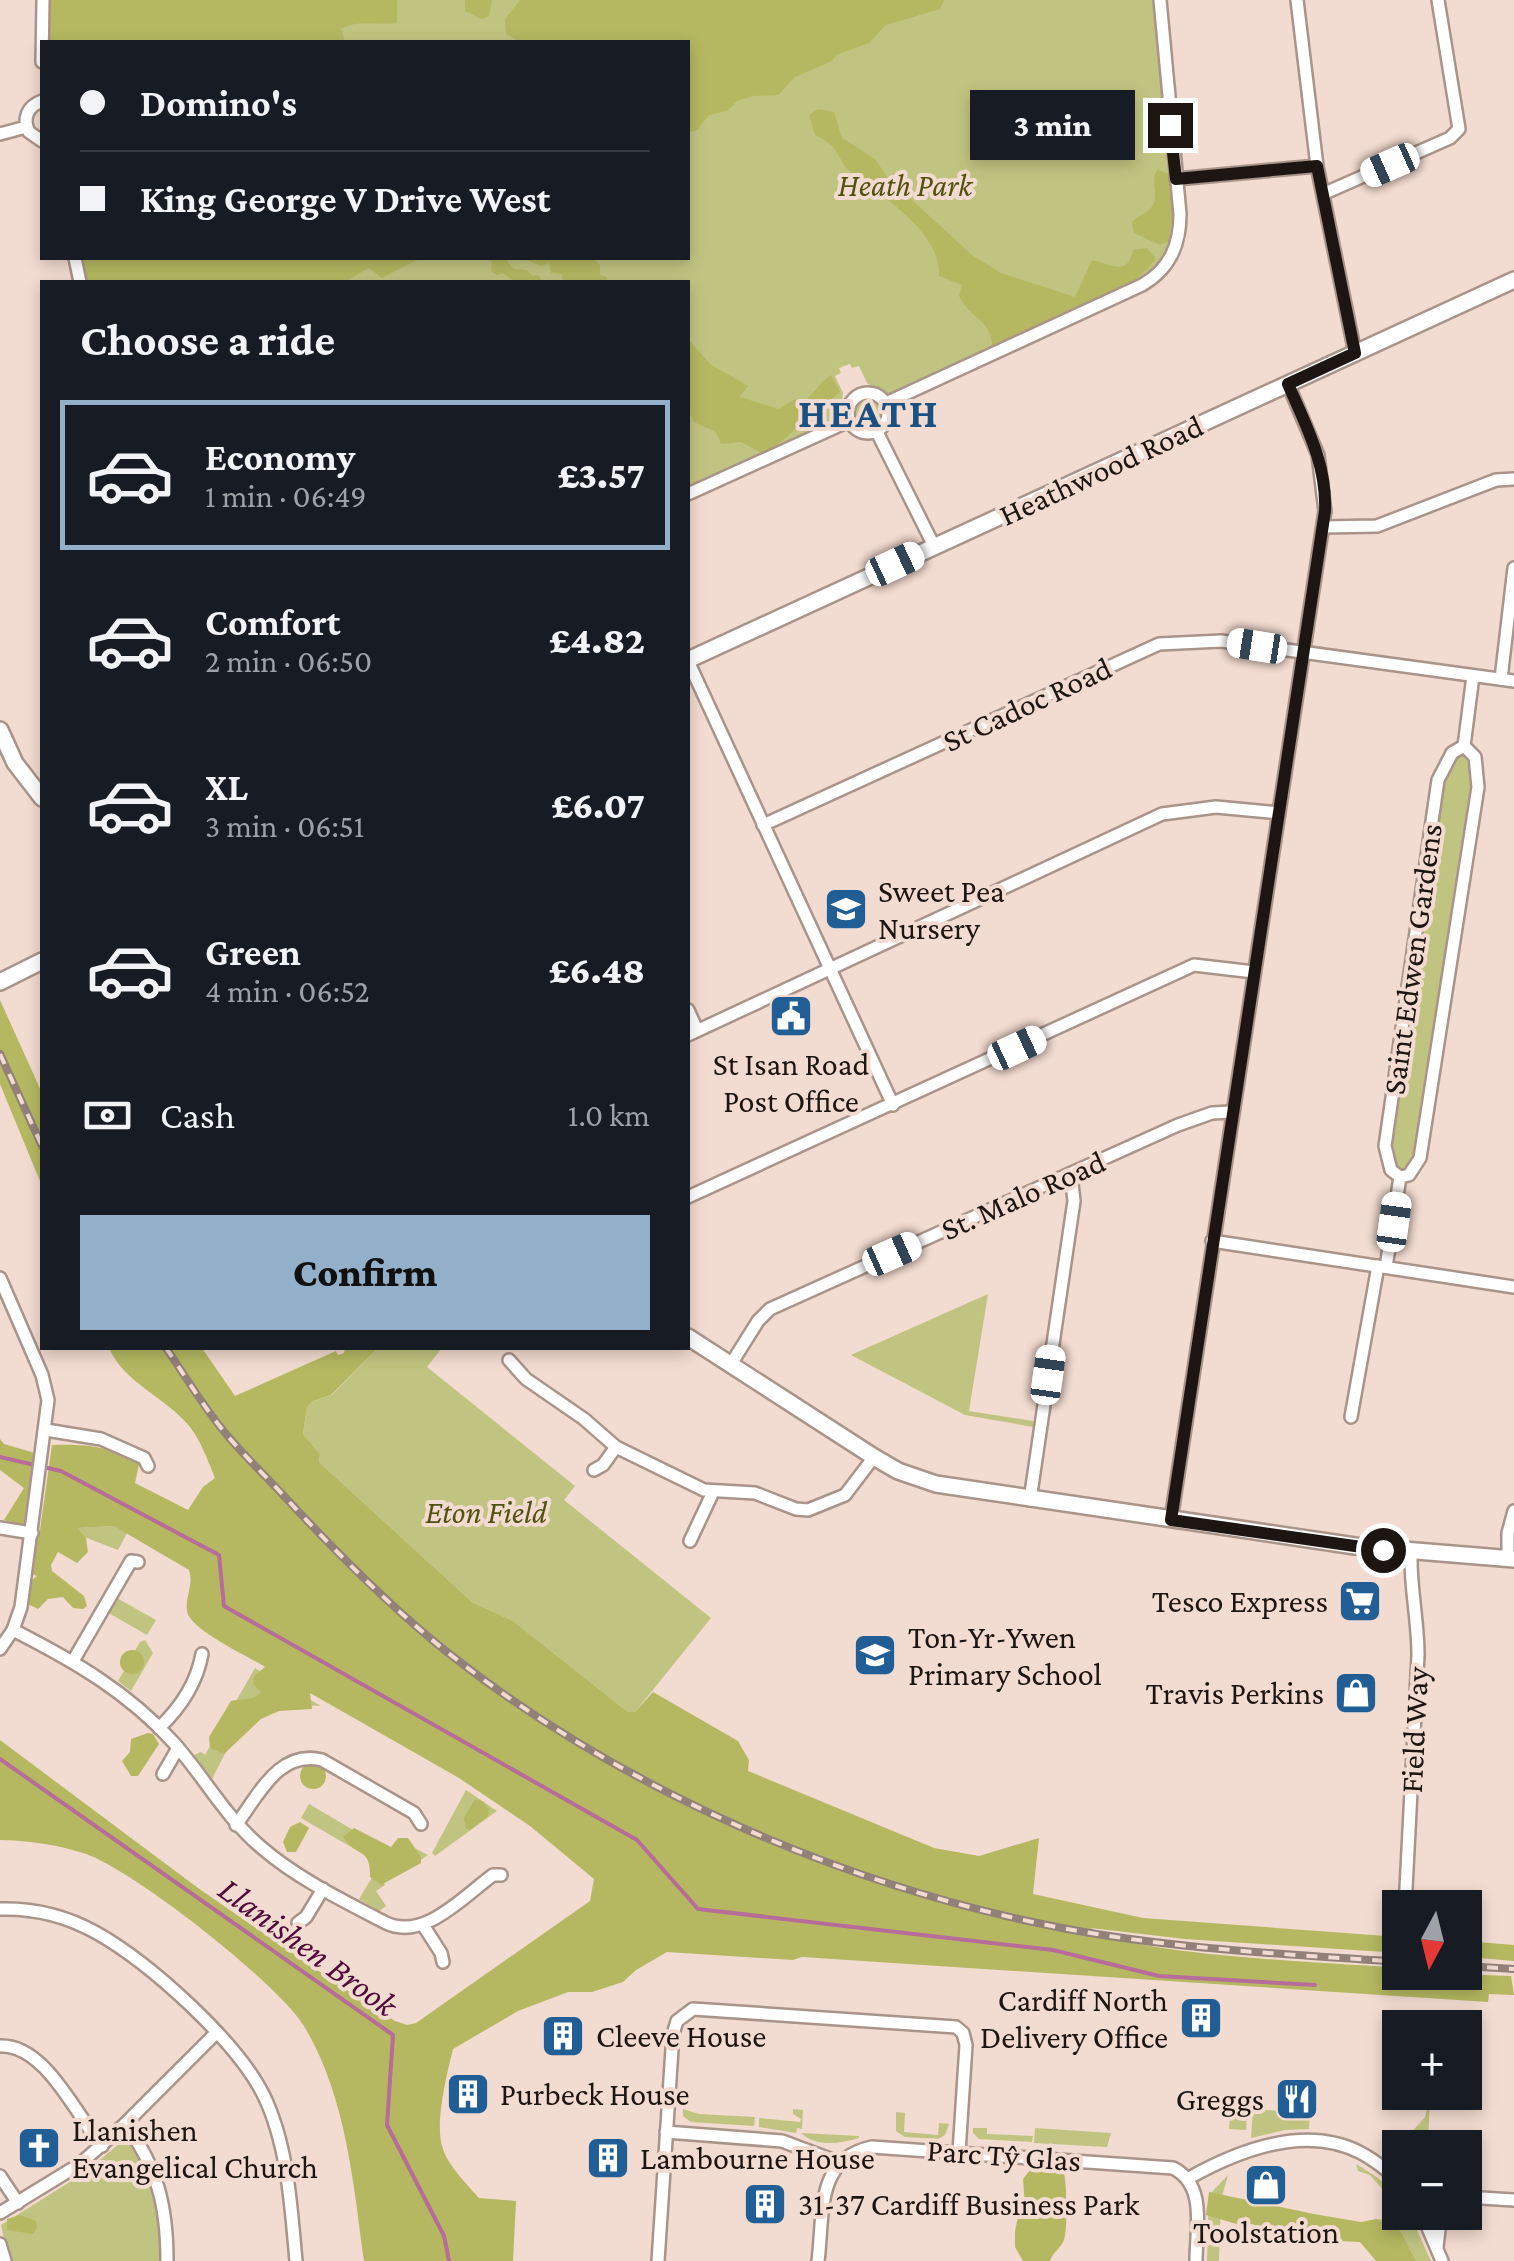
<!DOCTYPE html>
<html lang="en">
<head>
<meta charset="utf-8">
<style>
  :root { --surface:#171b24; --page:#20242c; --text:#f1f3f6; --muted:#9ea1a6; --line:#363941; --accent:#93b0ca }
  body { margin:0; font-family:"Crimson Pro",serif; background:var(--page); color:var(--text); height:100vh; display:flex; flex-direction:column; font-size:38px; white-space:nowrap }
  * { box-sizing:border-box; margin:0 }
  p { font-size:32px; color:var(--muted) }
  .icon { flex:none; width:55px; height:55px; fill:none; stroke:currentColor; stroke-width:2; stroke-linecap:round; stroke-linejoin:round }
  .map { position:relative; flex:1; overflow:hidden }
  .details { position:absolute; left:40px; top:280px; width:650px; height:1070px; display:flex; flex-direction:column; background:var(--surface); border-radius:0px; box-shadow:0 5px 15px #0003 }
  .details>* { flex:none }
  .guide { position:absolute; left:40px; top:40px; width:650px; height:220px; border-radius:0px; box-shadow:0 5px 15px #0003; display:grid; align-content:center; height:220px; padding:0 40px; background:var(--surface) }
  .needle { width:65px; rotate:187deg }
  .buttons { position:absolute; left:1382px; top:1890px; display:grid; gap:20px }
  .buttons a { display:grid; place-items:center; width:100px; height:100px; border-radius:0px; background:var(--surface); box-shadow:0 5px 15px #0003; font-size:50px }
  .end { position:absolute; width:45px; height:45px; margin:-22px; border:12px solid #1d1511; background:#fff; box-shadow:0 0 0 5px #fff }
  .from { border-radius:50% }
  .bubble { position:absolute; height:70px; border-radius:0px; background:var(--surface); box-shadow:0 5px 15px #0003; font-size:32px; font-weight:800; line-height:70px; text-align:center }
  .car { position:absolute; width:30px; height:60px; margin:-30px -15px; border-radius:12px; box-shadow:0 0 8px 2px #0007; background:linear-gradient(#fff 24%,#345 0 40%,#fff 0 76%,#345 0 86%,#fff 0) }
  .guide b { display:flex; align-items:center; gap:35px; height:95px; font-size:38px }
  .guide b+b { border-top:2px solid var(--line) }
  .guide i { width:25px; height:25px; background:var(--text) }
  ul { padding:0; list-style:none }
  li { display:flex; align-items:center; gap:30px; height:150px; margin:0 20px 15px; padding:0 20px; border:5px solid transparent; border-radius:0px }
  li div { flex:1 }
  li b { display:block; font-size:38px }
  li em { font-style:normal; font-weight:800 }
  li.selected { border-color:var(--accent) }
  li>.icon { width:90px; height:90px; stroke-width:1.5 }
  h2 { padding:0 40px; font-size:45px; line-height:120px }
  .pay { display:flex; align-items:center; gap:25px; height:110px; padding:0 40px; font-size:38px }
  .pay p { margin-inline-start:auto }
  .primary-button { display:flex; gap:20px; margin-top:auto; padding:20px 40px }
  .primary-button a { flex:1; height:115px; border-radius:0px; background:var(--accent); color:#111; font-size:40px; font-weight:800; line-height:115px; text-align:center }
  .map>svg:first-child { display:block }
</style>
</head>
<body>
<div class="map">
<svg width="1514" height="2261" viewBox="0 0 1514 2261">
  <rect width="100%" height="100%" fill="#f2dbd0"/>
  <g fill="#c1c480">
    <path d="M46 0H1157L1177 209 1172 249 1155 273 888 397 867 383 859 366 852 368 850 364 839 368 841 373 835 376 843 393 840 421 688 490V282H83L78 258H688V42H45Z"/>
    <circle cx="868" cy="413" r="16"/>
    <path d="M1464 753 1469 756 1475 775 1417 1153 1406 1171 1397 1170 1388 1152 1443 774 1458 755Z"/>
    <path d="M988 1294 969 1411 1033 1421V1427L965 1415 851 1355Z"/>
    <path d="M378 1348H442L427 1367 575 1486 564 1500 711 1618 635 1712H628L513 1621 472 1602 319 1462 320 1454 303 1434 307 1407 313 1401 332 1395Z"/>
    <path d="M114 1526 127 1533 118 1550 84 1537 76 1528Z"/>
    <path d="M115 1597 156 1620 147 1635 107 1612Z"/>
    <path d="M145 1640 153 1653 131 1691 118 1681 140 1642Z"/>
    <path d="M255 1668 321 1706C291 1702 254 1712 235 1737 226 1750 219 1766 212 1779L194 1755 201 1752 205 1755Z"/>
    <path d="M466 1790 497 1811 435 1856 432 1853Z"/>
    <path d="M309 1804 394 1854 401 1841 428 1855 404 1872 382 1865 301 1818Z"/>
    <path d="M379 1866 385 1885 376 1891 386 1906 379 1911 359 1899Z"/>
    <path d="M1429 2100 1484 2105 1430 2103 1428 2139H1418V2147L1400 2148V2166L1392 2161V2154L1425 2117Z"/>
    <path d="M1231 2104 1248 2105 1246 2130 1229 2129Z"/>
    <path d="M683 2109 699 2114 755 2117 754 2126 691 2122 683 2116Z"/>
    <path d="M793 2109 803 2110 802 2129 797 2128 796 2133 759 2127V2118L800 2122 801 2119 793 2114Z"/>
    <path d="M1253 2109 1310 2113 1309 2129 1285 2130 1251 2138Z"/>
    <path d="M896 2112 905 2113 904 2132 938 2135 939 2123 949 2124 945 2135 938 2139 905 2137 896 2131Z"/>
    <path d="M973 2128H987V2134L1033 2136 1032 2142 979 2139 973 2133Z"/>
    <path d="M1035 2128 1111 2133 1107 2147 1034 2143Z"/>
    <path d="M801 2133 859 2136V2138C839 2144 816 2147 801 2133Z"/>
    <path d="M125 2139 132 2141 157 2190 163 2261H9L1 2225 84 2173Z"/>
    <path d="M1356 2164C1374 2175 1400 2190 1400 2212L1408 2213 1411 2217 1431 2261H1416L1401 2231 1376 2219 1390 2220 1394 2195 1386 2193 1370 2175 1358 2171Z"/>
    <path d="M1228 2175 1221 2200 1219 2261H1207L1209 2195Z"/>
  </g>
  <g fill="#b5b861">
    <path d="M47 0H397V23C376 26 360 19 341 29L345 42H46Z"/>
    <path d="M465 0H492L489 16 482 19 465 11Z"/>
    <path d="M520 0H944L940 9 886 25 869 43 836 55 832 61 795 77 778 95 753 96 737 101 727 111 709 115 697 130 688 133V42H520L506 34 505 19Z"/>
    <path d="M818 109 834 112 842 138 875 159 888 178 972 255 1001 273 1075 297 1092 260C1110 264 1128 277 1133 250L1147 248 1156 259C1121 303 1044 325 993 349 989 315 974 324 959 296L962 285 939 276C941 232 884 198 852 173 834 158 844 149 815 135L809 115Z"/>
    <path d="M1157 170 1168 173 1175 193 1169 241 1160 245 1134 233 1132 222C1138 216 1149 212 1153 205 1159 193 1150 183 1157 170Z"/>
    <path d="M78 258H421L382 278 369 268 344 282H77Z"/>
    <path d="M486 258H512L507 261 514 269 527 270 532 276 538 275 543 282H516L502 273 497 275 491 271 492 262Z"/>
    <path d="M522 258H593L600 265V275L607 277 608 282H563L562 274 551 273 549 263 541 266Z"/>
    <path d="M688 339 710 364 748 386 740 397 779 409 795 399 804 401C815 393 819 383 831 375L840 392 765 455 741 442 721 444 716 432 694 422 688 411Z"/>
    <path d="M0 1000 42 1093V1186L0 1084Z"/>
    <path d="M109 1348H202L235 1396 336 1351 338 1355 344 1353 345 1348H378L331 1395 313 1401 307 1407 303 1434 320 1454 319 1462 472 1602 513 1621 628 1712H635L653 1692 738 1741 749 1760 748 1771 934 1848 979 1856 1039 1838 1033 1894 1143 1918 1400 1937V1953L1185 1939 1091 1928C1128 1956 1342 1963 1400 1968V1972L1511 1976 1514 1995 1489 1994 1488 2002 802 1957 793 1960 667 1952 636 1970 623 1982 592 1992H568L518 2011 453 2049C447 2073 435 2122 442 2146 447 2165 467 2184 479 2198L516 2201 513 2261H364C353 2181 346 2096 304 2026 279 1984 130 1867 83 1853 58 1845 25 1840 0 1840V1740L198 1888 342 1987 395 2021 407 2025 416 2023 590 1901 594 1879 530 1826 459 1778 310 1693 312 1709 279 1711 261 1719 224 1754 210 1748 209 1737 231 1701C242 1698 252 1702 261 1692L253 1684 254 1676 265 1667C248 1656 190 1630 187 1611 185 1596 194 1585 189 1570L114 1526 77 1528 86 1538 88 1552 77 1563 58 1552 51 1565 52 1571 84 1596 87 1606 83 1609 73 1608 63 1597 48 1599 38 1609 26 1603 29 1582 37 1576 29 1573 36 1535 40 1530 52 1445C86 1444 110 1446 139 1464L135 1483 188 1510 203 1487 215 1478C208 1461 201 1441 190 1427 166 1397 124 1383 109 1348Z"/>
    <path d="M0 1439 4 1444 35 1453 28 1526 4 1520 24 1488 0 1470Z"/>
    <circle cx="132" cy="1662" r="12"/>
    <path d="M148 1733 153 1734 159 1744 138 1776H131L122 1761 130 1752 131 1739Z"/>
    <circle cx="313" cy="1776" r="13"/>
    <path d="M475 1799 482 1801 489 1809 488 1816 470 1830 466 1829 464 1818Z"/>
    <path d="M300 1822 309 1828 296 1852H287L283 1842 290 1827Z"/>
    <path d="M354 1828 391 1847 398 1838H408L421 1857V1863L381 1885 370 1877C371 1847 357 1858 343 1837Z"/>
    <path d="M1465 1941 1514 1945V1961L1479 1958 1465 1953Z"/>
    <path d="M1035 2164H1062C1067 2175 1068 2227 1064 2240 1061 2248 1053 2252 1050 2261H1023L1015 2247V2231L1019 2212 1025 2205 1023 2179Z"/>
    <path d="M1209 2192 1314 2214 1361 2222 1376 2219 1401 2231 1416 2261H1376L1360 2242 1337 2241 1324 2233 1305 2229 1266 2231 1252 2224 1240 2225 1206 2215Z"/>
    <path d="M20 2215 36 2221 37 2228 33 2234 7 2230V2219Z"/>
  </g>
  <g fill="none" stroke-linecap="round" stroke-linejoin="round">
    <g stroke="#b76c99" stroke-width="4">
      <path d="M0 1457 61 1471 219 1555 224 1606 637 1840 698 1909 1053 1950 1159 1976 1315 1985"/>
      <path d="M0 1759 393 2035 387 2125 444 2236 449 2261"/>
    </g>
    <g stroke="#a9948a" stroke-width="16">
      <g id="street">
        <path d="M1297 0 1317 166 1355 353"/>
        <path d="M42 62 43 0"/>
        <path d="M42 101C28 106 22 118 29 132L42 141"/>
        <path d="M0 134 26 127"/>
        <path d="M1176 179 1317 166"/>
        <path d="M1325 193 1450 138 1459 129 1438 0"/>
        <path d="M75 258 80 282"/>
        <circle cx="868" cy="413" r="20"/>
        <path d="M886 403 1142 285C1170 269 1180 245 1180 214L1160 0"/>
        <path d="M877 432 934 546"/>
        <path d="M688 494 849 421"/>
        <path d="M1323 527 1377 526 1496 480 1514 479"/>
        <path d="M688 661 893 1105"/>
        <path d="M1501 679 1514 568"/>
        <path d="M763 825 1159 644 1221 641 1514 681"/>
        <path d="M688 1010 697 1030"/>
        <path d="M688 1035 1162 814 1216 807 1279 813"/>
        <path d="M1400 1177 1391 1170 1385 1146 1438 780 1452 753 1464 746"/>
        <path d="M688 1197 1194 965 1254 972"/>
        <path d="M1212 1241 1514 1287"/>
        <path d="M1386 1267 1400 1177 1409 1175 1420 1158 1478 787 1475 757 1464 746 1473 676"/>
        <path d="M0 1278 42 1375 48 1400 21 1607 13 1630 0 1649"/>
        <path d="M509 1360 526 1379 584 1419 616 1447 704 1490 755 1493 796 1509 808 1510 845 1495 874 1457"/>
        <path d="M731 1364 758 1321 770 1309 1178 1125 1212 1113 1231 1112"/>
        <path d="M1351 1417 1378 1266"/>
        <path d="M46 1430 101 1439 144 1458 148 1466"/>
        <path d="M594 1470 603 1465 616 1447"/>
        <path d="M1030 1500 1074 1201 1071 1175"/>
        <path d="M1171 1520 1325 511 1318 455 1288 384"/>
        <path d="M0 1528 32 1533"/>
        <path d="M690 1541 713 1492"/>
        <path d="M1508 1558V1533L1514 1511"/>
        <path d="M13 1630C74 1661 128 1692 174 1743 205 1778 226 1818 262 1848 298 1879 344 1901 386 1923 424 1941 464 1896 493 1875H501"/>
        <path d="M73 1661 131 1561 138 1562"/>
        <path d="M159 1728C180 1708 197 1682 202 1654"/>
        <path d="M163 1774 178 1748"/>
        <path d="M236 1825C258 1796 279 1749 322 1760L414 1813 421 1824"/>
        <path d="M1405 1908 1418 1655C1418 1620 1410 1587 1411 1553"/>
        <path d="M0 1909C33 1908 66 1916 95 1932 149 1962 237 2041 264 2096 288 2146 291 2207 296 2261"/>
        <path d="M298 1923 306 1917 323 1889"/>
        <path d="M423 1925 441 1953 443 1962"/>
        <path d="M0 2046C45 2044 76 2115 102 2146"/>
        <path d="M125 2124C158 2167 167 2208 167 2261"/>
        <path d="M666 2132 782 2141 838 2162"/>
        <path d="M0 2176 18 2203"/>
        <path d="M1189 2178C1239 2150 1306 2124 1361 2153 1375 2160 1387 2171 1400 2180"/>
        <path d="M1465 2197 1514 2200"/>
        <path d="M1427 2212 1428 2228 1442 2261"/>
        <path d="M0 2213 80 2164 125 2124 216 2033"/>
        <path d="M0 2244 5 2261"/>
        <path d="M1437 2247 1441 2212"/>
        <path d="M658 2261 673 2034 677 2021 693 2009 956 2027 963 2033 966 2045 959 2152"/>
        <path d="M818 2261C824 2214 815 2159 872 2147L1173 2168C1207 2185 1196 2229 1196 2261"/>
      </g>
    </g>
    <g stroke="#a9948a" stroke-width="20">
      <g id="secondary">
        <path d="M688 660 1514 280"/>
        <path d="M0 730 15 763 42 798"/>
        <path d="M0 982 42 961"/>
        <path d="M688 1337 874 1457 898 1471 936 1484 1355 1546 1514 1559"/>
      </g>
    </g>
    <use href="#street" stroke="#fff" stroke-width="11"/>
    <use href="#secondary" stroke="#fff" stroke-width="15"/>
    <g stroke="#918179" stroke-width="8">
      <g id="rail">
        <path d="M0 1054 42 1146"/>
        <path d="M166 1348C184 1374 201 1403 222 1429 240 1452 263 1473 283 1495 334 1550 388 1605 447 1652 622 1790 844 1886 1062 1928 1173 1949 1287 1954 1400 1962"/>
        <path d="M1465 1966 1514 1969"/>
      </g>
    </g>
    <use href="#rail" stroke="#f2dbd0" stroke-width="4" stroke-dasharray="11" stroke-linecap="butt"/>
  </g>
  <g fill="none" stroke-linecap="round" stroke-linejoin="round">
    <path stroke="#1d1511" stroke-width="12" d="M1170 125 1176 179 1317 166 1355 353 1288 384C1306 426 1327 464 1325 511L1171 1520 1383 1550"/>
  </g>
  <defs>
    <g id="school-square" transform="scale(2.25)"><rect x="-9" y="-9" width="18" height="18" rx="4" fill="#215e95" stroke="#f2dbd0"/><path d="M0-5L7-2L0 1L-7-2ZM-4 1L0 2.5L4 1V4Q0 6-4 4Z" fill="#fff"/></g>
    <g id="civic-square" transform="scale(2.25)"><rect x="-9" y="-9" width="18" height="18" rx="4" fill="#215e95" stroke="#f2dbd0"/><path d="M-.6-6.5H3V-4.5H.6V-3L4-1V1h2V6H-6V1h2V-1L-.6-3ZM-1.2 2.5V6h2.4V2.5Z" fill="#fff"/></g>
    <g id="supermarket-square" transform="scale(2.25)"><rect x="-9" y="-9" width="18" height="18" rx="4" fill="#215e95" stroke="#f2dbd0"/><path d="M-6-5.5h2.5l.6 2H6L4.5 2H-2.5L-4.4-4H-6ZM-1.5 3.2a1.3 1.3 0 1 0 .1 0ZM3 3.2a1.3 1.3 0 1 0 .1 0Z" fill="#fff"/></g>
    <g id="shop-square" transform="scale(2.25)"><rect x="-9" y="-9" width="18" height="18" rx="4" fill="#215e95" stroke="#f2dbd0"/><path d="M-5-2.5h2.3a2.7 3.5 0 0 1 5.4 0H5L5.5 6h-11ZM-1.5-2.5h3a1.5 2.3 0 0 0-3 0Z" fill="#fff"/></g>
    <g id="building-square" transform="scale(2.25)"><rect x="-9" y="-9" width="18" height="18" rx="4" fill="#215e95" stroke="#f2dbd0"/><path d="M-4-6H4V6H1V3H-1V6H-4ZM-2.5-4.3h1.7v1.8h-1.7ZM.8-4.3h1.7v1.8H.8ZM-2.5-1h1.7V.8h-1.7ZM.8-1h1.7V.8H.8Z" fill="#fff"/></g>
    <g id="restaurant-square" transform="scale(2.25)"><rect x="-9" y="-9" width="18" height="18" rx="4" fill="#215e95" stroke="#f2dbd0"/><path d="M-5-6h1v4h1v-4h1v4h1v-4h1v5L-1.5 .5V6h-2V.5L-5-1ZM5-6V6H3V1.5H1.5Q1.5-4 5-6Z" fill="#fff"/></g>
    <g id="church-square" transform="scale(2.25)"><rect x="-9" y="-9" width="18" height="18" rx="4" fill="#215e95" stroke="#f2dbd0"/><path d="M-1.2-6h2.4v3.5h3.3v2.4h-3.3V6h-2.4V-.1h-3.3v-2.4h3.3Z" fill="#fff"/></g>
  </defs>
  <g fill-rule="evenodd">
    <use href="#school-square" x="846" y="909"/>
    <use href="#civic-square" x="791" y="1016"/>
    <use href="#supermarket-square" x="1360" y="1601"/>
    <use href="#school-square" x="875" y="1655"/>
    <use href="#shop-square" x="1356" y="1693"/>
    <use href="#building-square" x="1201" y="2018"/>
    <use href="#building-square" x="563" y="2036"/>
    <use href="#building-square" x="468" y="2094"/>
    <use href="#restaurant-square" x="1297" y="2099"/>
    <use href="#church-square" x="39" y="2148"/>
    <use href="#building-square" x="608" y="2158"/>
    <use href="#shop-square" x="1266" y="2185"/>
    <use href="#building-square" x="765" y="2204"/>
  </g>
  <g text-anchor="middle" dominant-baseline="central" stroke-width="8" stroke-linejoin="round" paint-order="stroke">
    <g font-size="32" font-style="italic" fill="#51520f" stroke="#f2dbd0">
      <text x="905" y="185">Heath Park</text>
      <text x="486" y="1512">Eton Field</text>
    </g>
    <g font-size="32" fill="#1d1511" stroke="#f2dbd0">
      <text transform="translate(1101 470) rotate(-25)">Heathwood Road</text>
      <text transform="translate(1027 704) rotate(-25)">St Cadoc Road</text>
      <text transform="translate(1412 959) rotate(-82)">Saint Edwen Gardens</text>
      <text transform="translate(1023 1195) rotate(-24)">St. Malo Road</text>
      <text transform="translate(1414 1730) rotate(-87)">Field Way</text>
      <text transform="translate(1004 2155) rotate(4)">Parc Tŷ Glas</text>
    </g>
    <g font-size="32" fill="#1d1511" stroke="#f2dbd0" text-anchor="start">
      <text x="878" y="891">Sweet Pea<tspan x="878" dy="37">Nursery</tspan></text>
      <text x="791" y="1064" text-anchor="middle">St Isan Road<tspan x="791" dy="37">Post Office</tspan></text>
      <text x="1328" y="1601" text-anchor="end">Tesco Express</text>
      <text x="908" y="1637">Ton-Yr-Ywen<tspan x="908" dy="37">Primary School</tspan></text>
      <text x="1324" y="1693" text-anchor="end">Travis Perkins</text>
      <text x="1168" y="2000" text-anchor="end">Cardiff North<tspan x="1168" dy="37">Delivery Office</tspan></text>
      <text x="596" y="2036">Cleeve House</text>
      <text x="500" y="2094">Purbeck House</text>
      <text x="1264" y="2099" text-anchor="end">Greggs</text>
      <text x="72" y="2130">Llanishen<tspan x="72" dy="37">Evangelical Church</tspan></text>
      <text x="640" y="2158">Lambourne House</text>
      <text x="798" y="2204">31-37 Cardiff Business Park</text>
      <text x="1266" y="2232" text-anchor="middle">Toolstation</text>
    </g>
    <g font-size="35" font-style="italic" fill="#500a3a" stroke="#f2dbd0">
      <text transform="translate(308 1947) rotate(36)">Llanishen Brook</text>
    </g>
    <g font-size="42" font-weight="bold" letter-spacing="2.5" fill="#1a5182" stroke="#f2dbd0">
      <text x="869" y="412">HEATH</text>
    </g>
  </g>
</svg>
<div class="buttons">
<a><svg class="needle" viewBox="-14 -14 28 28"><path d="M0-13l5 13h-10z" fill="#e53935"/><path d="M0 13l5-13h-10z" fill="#9ea1a6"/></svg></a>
<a>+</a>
<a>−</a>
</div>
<i class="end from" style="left:1383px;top:1550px"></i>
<i class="end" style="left:1170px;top:125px"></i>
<div class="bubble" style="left:970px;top:90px;width:165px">3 min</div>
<i class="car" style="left:1390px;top:165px;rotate:246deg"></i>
<i class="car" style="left:895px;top:564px;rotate:65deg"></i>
<i class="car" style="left:1257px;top:646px;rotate:279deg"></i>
<i class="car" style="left:1017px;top:1048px;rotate:65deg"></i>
<i class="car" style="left:1394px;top:1222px;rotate:8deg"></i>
<i class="car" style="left:892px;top:1254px;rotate:66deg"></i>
<i class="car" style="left:1048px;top:1375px;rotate:8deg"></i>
<div class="guide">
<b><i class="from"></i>Domino's</b>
<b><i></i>King George V Drive West</b>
</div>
<section class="details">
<h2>Choose a ride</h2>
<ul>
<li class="selected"><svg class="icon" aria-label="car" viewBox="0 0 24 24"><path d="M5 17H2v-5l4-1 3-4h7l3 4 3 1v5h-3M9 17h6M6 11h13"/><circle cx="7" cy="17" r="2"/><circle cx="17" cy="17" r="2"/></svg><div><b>Economy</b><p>1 min · 06:49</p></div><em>£3.57</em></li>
<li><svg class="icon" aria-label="car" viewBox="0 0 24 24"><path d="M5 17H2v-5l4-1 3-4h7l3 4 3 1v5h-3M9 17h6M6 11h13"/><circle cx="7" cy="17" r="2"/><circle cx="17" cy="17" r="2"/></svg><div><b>Comfort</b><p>2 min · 06:50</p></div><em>£4.82</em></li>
<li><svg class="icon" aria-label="car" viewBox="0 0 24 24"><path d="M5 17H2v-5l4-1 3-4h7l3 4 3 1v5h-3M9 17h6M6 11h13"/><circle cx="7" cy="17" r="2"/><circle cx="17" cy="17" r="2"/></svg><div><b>XL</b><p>3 min · 06:51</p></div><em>£6.07</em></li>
<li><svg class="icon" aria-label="car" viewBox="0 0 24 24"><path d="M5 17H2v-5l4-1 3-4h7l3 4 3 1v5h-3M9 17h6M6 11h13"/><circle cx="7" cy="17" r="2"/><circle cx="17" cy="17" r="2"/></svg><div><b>Green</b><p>4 min · 06:52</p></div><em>£6.48</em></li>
</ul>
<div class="pay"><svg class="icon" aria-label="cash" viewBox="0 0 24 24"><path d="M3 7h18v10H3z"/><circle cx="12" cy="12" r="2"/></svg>Cash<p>1.0 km</p></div>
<div class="primary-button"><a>Confirm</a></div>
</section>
</div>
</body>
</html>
